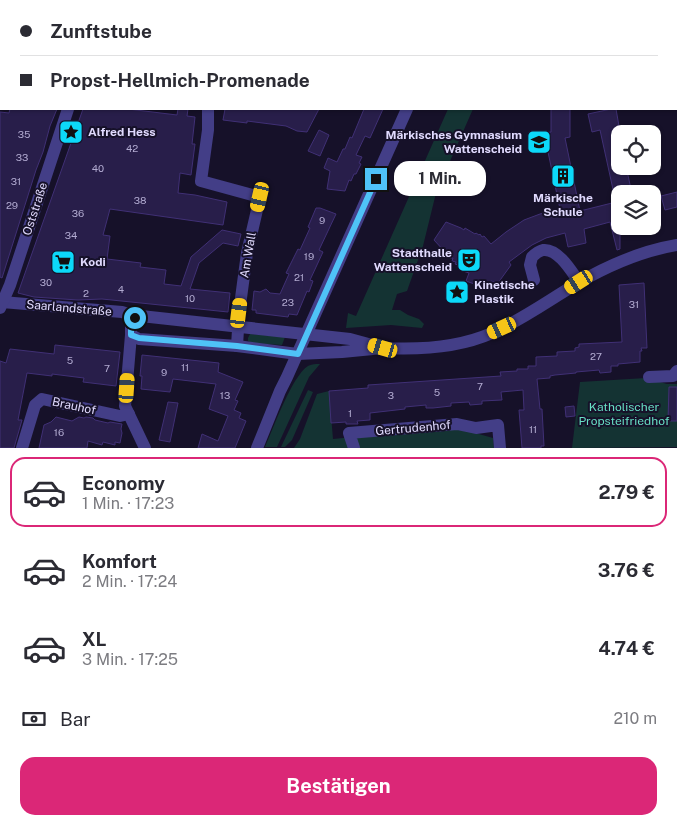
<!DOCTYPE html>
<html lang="de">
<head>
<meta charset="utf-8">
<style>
  :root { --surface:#fff; --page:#f2f2f3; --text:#2b2b33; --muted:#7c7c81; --line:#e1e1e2; --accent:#db2777 }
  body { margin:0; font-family:"Public Sans",sans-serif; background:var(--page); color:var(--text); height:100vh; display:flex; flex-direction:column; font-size:19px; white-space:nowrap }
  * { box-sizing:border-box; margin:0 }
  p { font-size:16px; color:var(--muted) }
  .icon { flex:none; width:28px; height:28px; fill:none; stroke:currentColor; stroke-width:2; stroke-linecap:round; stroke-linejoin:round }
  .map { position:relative; height:448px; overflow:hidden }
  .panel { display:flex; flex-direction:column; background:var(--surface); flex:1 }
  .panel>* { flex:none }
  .hud { position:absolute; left:0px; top:0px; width:678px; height:110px; box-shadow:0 1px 4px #0004; display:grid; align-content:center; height:110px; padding:0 20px; background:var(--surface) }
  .controls { position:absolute; left:611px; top:125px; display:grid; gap:10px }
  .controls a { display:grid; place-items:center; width:50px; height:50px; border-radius:10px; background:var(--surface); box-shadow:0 1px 4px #0004; font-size:25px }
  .end { position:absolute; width:22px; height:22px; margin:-11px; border:6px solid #4fc3f7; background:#111; box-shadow:0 0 0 2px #111 }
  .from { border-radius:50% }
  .bubble { position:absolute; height:35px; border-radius:15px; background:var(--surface); box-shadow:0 1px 4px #0004; font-size:16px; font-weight:700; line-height:35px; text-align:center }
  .car { position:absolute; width:15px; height:30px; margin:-15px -8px; border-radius:6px; box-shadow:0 0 4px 1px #0007; background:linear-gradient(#f5c518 24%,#345 0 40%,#f5c518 0 76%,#345 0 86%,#f5c518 0) }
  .hud b { display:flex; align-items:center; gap:18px; height:48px; font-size:19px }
  .hud b+b { border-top:1px solid var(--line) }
  .hud i { width:12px; height:12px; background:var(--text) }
  ul { padding:9px 0 0; list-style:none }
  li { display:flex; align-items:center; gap:15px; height:70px; margin:0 10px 8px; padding:0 10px; border:2px solid transparent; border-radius:15px }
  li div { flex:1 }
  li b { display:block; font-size:19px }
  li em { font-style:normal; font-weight:700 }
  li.active { border-color:var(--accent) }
  li>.icon { width:45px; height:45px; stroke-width:1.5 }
  .pay { display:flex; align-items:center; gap:12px; height:55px; padding:0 20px; font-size:19px }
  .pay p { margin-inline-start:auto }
  .button { display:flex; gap:10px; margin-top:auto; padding:10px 20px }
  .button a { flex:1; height:58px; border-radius:15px; background:var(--accent); color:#fff; font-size:20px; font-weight:700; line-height:58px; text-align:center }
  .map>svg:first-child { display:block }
</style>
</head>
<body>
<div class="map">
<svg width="677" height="448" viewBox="0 0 677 448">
  <rect width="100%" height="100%" fill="#161129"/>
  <g fill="#143333">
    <path d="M448 109H473L436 193 423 246 407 291 397 294 392 310H400L408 315 419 319 424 324 422 328 391 325 346 328 348 313 356 316Z"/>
    <path d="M250 334 285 337 282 345 252 343 248 341V338Z"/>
    <path d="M316 364H320L309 377 277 447H265C273 429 292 376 308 366 310 365 313 364 316 364Z"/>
    <path d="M646 378 667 384H677V447L572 448 580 382Z"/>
    <path d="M308 390 313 392 292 440 285 447H281Z"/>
    <path d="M329 391 333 439 454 427 493 438 494 448H294L300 439 317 394Z"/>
  </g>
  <g fill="#281e4a" stroke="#403075">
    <path d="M10 109H57L50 126 43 152 36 170 2 278 0 277V112L9 113Z"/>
    <path d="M83 109H128L177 115 178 109H188L187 116 195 117 192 144H195L191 175 180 173 178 193 195 195 227 202 223 225 110 209 103 235 110 236 107 259 141 263 140 267 166 270 164 284 181 286 191 257 222 230 241 234 238 246 223 243 199 263 190 289 230 293 228 312 102 299 78 300 34 297 18 293Z"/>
    <path d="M225 109H319L307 132 297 131 286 126 247 121V123L223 120Z"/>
    <path d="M364 109H383L370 138 365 136 356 155 362 157 359 163 361 164 356 174H354L351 181 349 180 345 191 327 189 330 171 324 168 328 158 337 162 343 149H345L350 137 352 138Z"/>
    <path d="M551 109H570V137L565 138 580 211 620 201V249L617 250 610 222 584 229 586 243 568 247 565 233 546 238 532 245 509 262 511 265 498 283 491 281 488 289 466 281 469 273 460 270 461 268 458 267V265L455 264 456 262 452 261 453 258H450V256L447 255 448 253 445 252 434 240 446 222 461 228 464 230 465 228 475 234 476 233 479 235 480 234 482 237 484 236 491 244 506 232 524 220 540 214 560 209 544 133 551 132Z"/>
    <path d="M611 109H616L619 126 618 127 620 138V166H626L632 194H614L600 130 592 132 588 114Z"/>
    <path d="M319 130 329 135 320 156 308 151Z"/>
    <path d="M677 192V207L665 210 661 196Z"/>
    <path d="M316 208H320L336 214 319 250 323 252 310 280 313 281 309 292 307 291 297 315 289 314 288 317 256 313V310H252L254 291 260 292 266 289 270 293 280 294 289 274 286 273 298 249 300 250 310 228 308 227Z"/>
    <path d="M644 283 647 348H641L642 351H640V362L618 364V366H611V372L600 373 599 370 576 372V373L555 375 550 376V378L537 379 540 409H542L544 446H541V448H522L519 410H524L523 390 501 392 502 400 482 401V404L470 405 469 402 451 403V406L433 408H426V405L405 407V409L370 413V420L357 421 358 424H346V422L331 423 329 391 368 388V385L501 376 500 372 517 371V369H528V366H536V357L557 356V352L575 351V348L579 347V344L622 342 619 285Z"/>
    <path d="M55 345 120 352 116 386 83 382 84 378 52 374V376L27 373 18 420H22L14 448H0V361L6 363 10 349 54 354Z"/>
    <path d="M142 355 219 363 218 372 243 382 235 400 238 401 234 410 241 413 239 418 246 421 235 448H198L202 434 218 441 228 416 209 409 216 384 173 379 170 392 141 389 142 376H140Z"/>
    <path d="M669 387H677V421H668Z"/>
    <path d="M168 402 178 403 170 442 159 440Z"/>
    <path d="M574 406 575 416 566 417 565 407Z"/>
    <path d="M56 417 72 421 79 417 84 418 86 417 93 418 95 420 108 423 110 422 122 424 121 429 122 433 120 443 115 442V445L103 442 102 445 88 441 87 448H39L44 425 51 422Z"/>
  </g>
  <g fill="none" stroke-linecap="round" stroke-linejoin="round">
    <g stroke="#433e87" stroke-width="12">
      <path d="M97 1V0"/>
      <path d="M180 1 181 0"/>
      <path d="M456 1 457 0"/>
      <path d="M208 109V130L201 181 260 197 247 253 239 313 237 346"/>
      <path d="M534 280 530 265 532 257C535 254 539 251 543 250 558 248 572 272 579 282"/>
      <path d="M2 302 122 312 131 315 135 318"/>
      <path d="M0 308 10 285 68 109"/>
      <path d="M141 316 350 339 383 348 342 352 297 354 237 346 139 339 131 335V326L135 318Z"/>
      <path d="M131 335 125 406 145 448"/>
      <path d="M383 348C419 350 458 348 492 333 522 320 549 300 578 283 609 265 641 251 677 245"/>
      <path d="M649 377 673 376 677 371"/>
      <path d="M22 448 35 405 42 399 120 416 129 414"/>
      <path d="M257 448 280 391 287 377 407 109"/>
      <path d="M354 448 349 433 457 424 476 428 498 425 500 448"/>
    </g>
  </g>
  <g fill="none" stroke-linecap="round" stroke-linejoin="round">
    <path stroke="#4fc3f7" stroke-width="6" d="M135 318 131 326V335L139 338 237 346 298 354 376 179"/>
  </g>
  <defs>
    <g id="sight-square" transform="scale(1.25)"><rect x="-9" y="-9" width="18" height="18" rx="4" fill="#0cd9f9" stroke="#161129"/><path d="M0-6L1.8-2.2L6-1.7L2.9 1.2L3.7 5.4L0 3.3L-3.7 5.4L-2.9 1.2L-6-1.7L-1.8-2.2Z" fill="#111"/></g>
    <g id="school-square" transform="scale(1.25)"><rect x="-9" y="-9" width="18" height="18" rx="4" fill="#0cd9f9" stroke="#161129"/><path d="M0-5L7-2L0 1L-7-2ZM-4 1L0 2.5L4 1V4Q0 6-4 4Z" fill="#111"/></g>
    <g id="building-square" transform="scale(1.25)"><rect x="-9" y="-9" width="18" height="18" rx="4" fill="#0cd9f9" stroke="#161129"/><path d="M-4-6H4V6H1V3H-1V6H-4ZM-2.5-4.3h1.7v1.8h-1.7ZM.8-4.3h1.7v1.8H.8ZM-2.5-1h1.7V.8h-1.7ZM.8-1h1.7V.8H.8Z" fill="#111"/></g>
    <g id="theatre-square" transform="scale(1.25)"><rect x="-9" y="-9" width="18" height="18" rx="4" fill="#0cd9f9" stroke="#161129"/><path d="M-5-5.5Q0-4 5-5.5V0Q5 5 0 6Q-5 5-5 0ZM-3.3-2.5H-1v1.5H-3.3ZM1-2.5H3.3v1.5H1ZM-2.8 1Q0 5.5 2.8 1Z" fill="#111"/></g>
    <g id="supermarket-square" transform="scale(1.25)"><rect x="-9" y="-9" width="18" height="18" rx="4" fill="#0cd9f9" stroke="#161129"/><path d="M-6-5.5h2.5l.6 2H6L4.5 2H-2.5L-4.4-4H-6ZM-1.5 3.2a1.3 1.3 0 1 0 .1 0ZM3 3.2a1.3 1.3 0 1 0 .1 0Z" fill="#111"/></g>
  </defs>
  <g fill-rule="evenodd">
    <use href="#sight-square" x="71" y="132"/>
    <use href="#school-square" x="539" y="142"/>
    <use href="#building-square" x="563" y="176"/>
    <use href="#theatre-square" x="469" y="260"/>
    <use href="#supermarket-square" x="63" y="262"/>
    <use href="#sight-square" x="457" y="292"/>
  </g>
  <g text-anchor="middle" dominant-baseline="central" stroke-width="4" stroke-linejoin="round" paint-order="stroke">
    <g font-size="10" fill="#b2abd1">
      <text x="24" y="134">35</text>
      <text x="132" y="148">42</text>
      <text x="22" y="157">33</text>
      <text x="98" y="168">40</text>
      <text x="16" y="181">31</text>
      <text x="140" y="200">38</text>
      <text x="12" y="205">29</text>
      <text x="78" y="213">36</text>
      <text x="322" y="220">9</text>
      <text x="71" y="235">34</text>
      <text x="309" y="256">19</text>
      <text x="299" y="277">21</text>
      <text x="46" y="282">30</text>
      <text x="121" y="289">4</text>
      <text x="86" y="293">2</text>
      <text x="190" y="298">10</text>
      <text x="288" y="302">23</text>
      <text x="634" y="304">31</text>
      <text x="596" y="356">27</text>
      <text x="70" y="360">5</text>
      <text x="185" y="367">11</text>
      <text x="107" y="368">7</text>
      <text x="164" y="372">9</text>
      <text x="480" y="386">7</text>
      <text x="437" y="392">5</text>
      <text x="225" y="395">13</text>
      <text x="391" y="395">3</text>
      <text x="350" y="413">1</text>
      <text x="533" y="429">11</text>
      <text x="59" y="432">16</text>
    </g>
    <g font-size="12" font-weight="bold" fill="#e0dafe" stroke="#161129" text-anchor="start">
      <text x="88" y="132">Alfred Hess</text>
      <text x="522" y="135" text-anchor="end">Märkisches Gymnasium<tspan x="522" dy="14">Wattenscheid</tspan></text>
      <text x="563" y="198" text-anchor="middle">Märkische<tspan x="563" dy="14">Schule</tspan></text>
      <text x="452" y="253" text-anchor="end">Stadthalle<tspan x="452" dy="14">Wattenscheid</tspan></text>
      <text x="80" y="262">Kodi</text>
      <text x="474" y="285">Kinetische<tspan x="474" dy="14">Plastik</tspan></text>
    </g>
    <g font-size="12" fill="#e0dafe" stroke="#161129">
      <text transform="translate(35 209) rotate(-72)">Oststraße</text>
      <text transform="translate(248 255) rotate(-80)">Am Wall</text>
      <text transform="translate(69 308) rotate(5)">Saarlandstraße</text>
      <text transform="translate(74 406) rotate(12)">Brauhof</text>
      <text transform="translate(413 428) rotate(-5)">Gertrudenhof</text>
    </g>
    <g font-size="12" fill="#67dec4" stroke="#161129">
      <text x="624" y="407">Katholischer<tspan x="624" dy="14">Propsteifriedhof</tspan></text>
    </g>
  </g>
</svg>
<div class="controls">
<a><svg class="icon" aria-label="locate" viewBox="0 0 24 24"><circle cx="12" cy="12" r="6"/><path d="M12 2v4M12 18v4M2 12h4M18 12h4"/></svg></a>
<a><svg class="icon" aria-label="layers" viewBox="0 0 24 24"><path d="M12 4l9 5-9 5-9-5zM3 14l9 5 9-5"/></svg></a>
</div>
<i class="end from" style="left:135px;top:318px"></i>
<i class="end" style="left:376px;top:179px"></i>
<div class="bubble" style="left:394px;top:161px;width:92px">1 Min.</div>
<i class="car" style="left:260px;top:197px;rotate:193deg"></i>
<i class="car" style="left:579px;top:282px;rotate:238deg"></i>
<i class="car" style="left:239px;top:313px;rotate:7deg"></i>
<i class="car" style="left:502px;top:328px;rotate:245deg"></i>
<i class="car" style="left:383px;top:348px;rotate:286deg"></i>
<i class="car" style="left:127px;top:388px;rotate:4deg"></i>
<div class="hud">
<b><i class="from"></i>Zunftstube</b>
<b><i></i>Propst-Hellmich-Promenade</b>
</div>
</div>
<section class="panel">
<ul>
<li class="active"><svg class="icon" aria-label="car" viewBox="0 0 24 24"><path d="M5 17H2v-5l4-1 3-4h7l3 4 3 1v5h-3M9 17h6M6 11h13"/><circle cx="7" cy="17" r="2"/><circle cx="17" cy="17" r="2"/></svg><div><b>Economy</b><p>1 Min. · 17:23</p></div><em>2.79 €</em></li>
<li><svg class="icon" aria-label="car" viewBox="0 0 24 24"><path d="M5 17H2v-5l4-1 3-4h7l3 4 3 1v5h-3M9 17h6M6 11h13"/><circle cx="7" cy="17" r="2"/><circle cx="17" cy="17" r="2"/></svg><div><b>Komfort</b><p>2 Min. · 17:24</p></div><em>3.76 €</em></li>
<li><svg class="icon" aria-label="car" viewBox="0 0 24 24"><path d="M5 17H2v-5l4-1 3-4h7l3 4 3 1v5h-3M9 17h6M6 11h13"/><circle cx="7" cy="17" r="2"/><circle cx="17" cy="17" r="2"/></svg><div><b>XL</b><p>3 Min. · 17:25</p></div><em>4.74 €</em></li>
</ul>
<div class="pay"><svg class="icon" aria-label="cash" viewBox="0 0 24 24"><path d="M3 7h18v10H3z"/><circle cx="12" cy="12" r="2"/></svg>Bar<p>210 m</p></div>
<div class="button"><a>Bestätigen</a></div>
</section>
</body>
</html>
